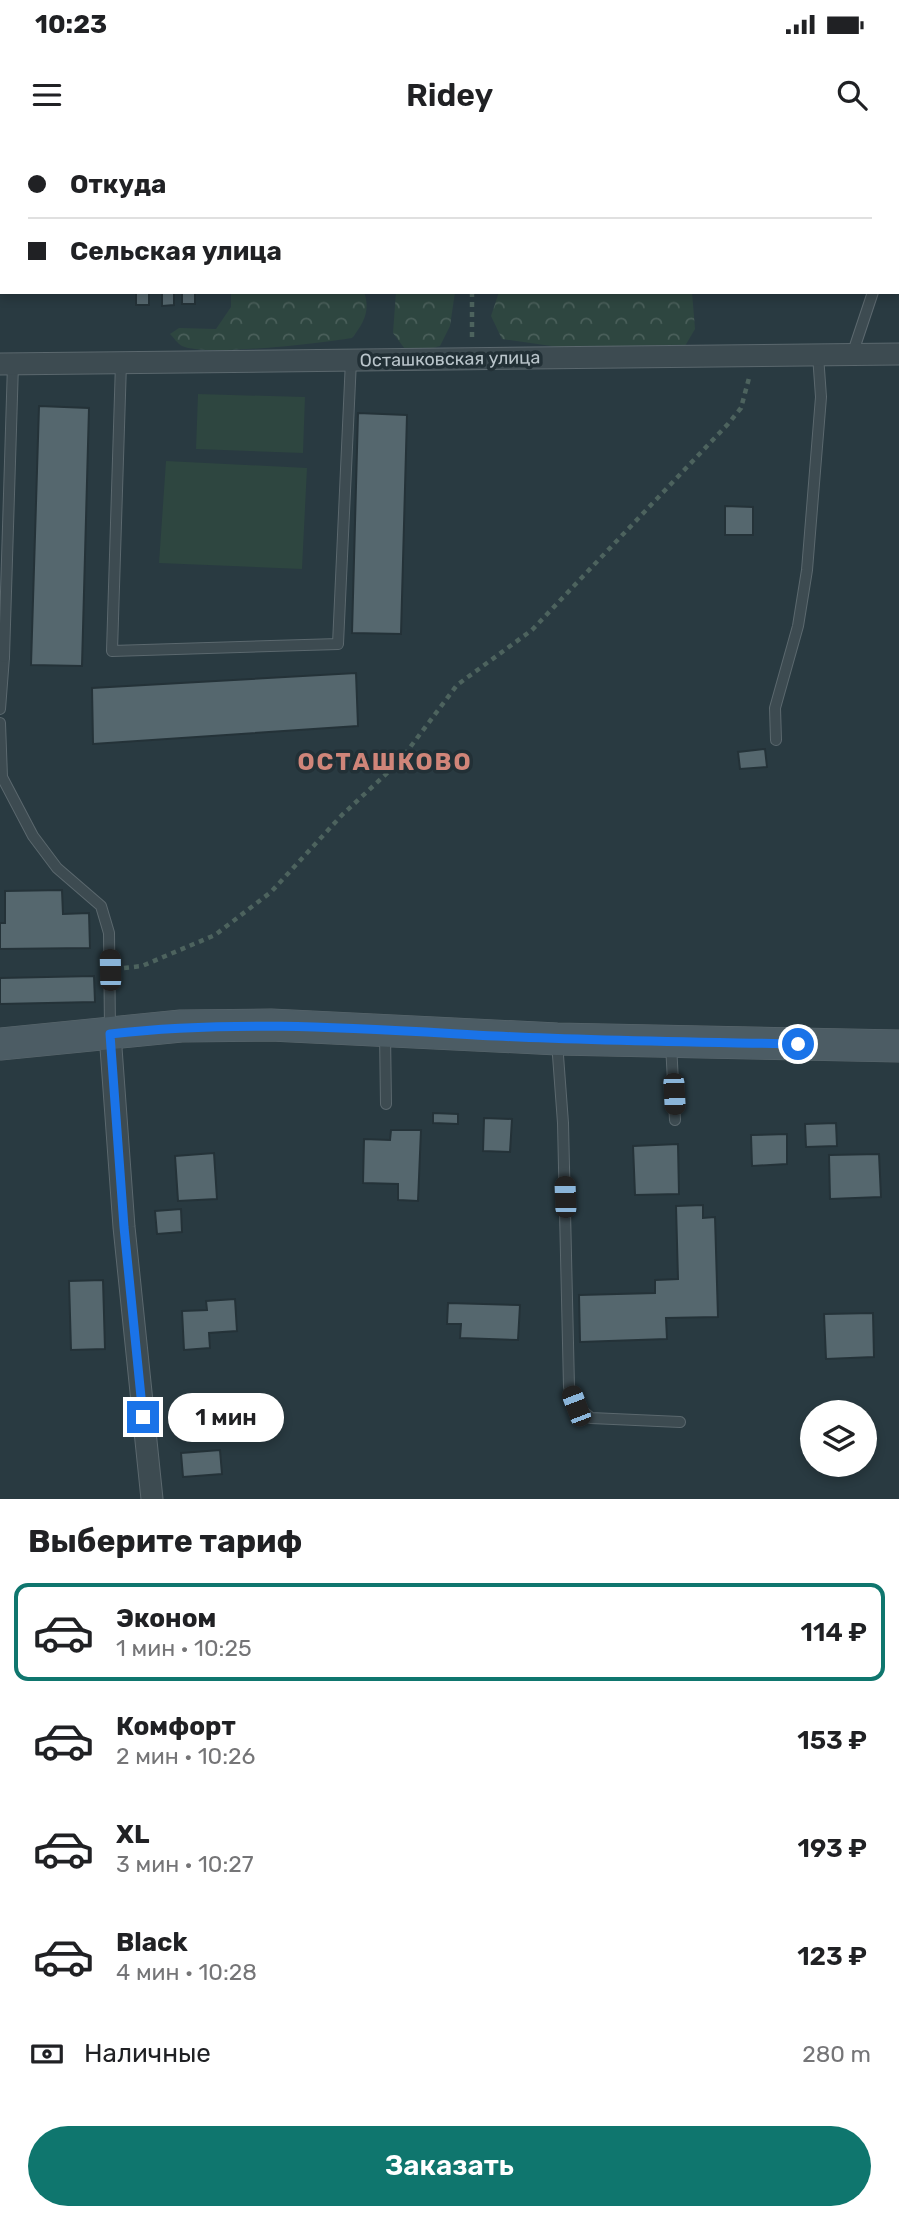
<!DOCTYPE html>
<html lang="ru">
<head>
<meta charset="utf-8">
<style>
  :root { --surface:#fff; --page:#f2f2f2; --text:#202124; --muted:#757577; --line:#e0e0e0; --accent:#0f766e }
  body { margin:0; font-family:Rubik,sans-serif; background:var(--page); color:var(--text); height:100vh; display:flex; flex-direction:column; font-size:26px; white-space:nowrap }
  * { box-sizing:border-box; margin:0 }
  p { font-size:23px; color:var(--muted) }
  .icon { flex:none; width:38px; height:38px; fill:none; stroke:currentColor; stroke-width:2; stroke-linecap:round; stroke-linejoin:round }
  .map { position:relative; height:1359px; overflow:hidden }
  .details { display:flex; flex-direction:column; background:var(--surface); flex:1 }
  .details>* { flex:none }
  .hud { position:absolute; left:0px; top:0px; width:900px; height:154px; box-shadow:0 4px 10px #0003; display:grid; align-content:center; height:154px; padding:0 28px; background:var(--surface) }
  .fabs { position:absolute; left:800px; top:1260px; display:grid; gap:14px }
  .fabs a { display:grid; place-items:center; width:77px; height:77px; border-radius:50%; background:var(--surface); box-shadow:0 4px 10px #0003; font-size:35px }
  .end { position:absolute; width:32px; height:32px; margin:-16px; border:9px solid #1a73e8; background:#fff; box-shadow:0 0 0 4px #fff }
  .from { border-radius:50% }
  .bubble { position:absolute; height:49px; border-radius:24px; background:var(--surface); box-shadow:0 4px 10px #0003; font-size:23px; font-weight:600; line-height:49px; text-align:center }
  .car { position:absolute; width:21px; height:42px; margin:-21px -10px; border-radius:9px; box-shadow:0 0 5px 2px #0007; background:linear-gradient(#222 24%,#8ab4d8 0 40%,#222 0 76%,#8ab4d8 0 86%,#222 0) }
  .hud b { display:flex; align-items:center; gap:24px; height:66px; font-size:26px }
  .hud b+b { border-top:2px solid var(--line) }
  .hud i { width:18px; height:18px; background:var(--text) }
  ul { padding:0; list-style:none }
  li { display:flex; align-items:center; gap:21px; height:98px; margin:0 14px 10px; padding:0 14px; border:4px solid transparent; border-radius:14px }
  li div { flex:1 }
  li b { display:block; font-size:26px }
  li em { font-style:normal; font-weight:600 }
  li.current { border-color:var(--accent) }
  li>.icon { width:63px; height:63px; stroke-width:1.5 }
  h2 { padding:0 28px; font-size:32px; line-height:84px }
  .pay { display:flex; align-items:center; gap:18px; height:77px; padding:0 28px; font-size:26px }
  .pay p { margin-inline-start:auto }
  .primary-button { display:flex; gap:14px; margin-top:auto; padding:14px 28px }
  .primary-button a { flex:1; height:80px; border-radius:42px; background:var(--accent); color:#fff; font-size:28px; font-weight:600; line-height:80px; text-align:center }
  .status { display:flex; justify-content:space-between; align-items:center; height:49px; padding:0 35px; background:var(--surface); direction:ltr }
  .status svg { height:19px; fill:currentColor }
  header { display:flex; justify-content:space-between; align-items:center; height:91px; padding:0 28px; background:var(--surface); font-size:32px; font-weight:600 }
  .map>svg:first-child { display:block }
</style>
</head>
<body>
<div class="status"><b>10:23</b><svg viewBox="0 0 49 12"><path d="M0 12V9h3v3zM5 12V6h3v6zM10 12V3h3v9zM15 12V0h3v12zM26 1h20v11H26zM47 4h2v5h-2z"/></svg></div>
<header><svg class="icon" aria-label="menu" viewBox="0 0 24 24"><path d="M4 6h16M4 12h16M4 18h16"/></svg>Ridey<svg class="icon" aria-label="search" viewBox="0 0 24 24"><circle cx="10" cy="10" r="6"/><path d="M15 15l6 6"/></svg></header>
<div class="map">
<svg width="899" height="1359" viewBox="0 0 899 1359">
  <defs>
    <pattern id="forest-crowns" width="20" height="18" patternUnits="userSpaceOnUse" patternTransform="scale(1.75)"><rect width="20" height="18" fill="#2e4640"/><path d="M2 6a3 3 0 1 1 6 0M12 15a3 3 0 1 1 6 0" fill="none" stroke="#4a5f5a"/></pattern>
  </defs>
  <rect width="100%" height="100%" fill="#293a41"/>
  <g fill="#2e4640">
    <path d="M198 254 305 257 303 313 196 309Z"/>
    <path d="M166 321 307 328 302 429 159 423Z"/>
  </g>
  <g fill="url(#forest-crowns)">
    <path d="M231 152H364C371 171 363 184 352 198 320 203 207 217 182 206 178 204 173 197 170 194L179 188 216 189 231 167Z"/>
    <path d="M396 152H455L450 186 440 206 422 211 405 209 393 193Z"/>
    <path d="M499 152H692L695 189 685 206 572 209 502 199 491 176Z"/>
  </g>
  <g fill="#55676e" stroke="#243238" stroke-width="2">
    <rect x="136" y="152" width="13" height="13"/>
    <path d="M162 152H174V165L162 166Z"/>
    <rect x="182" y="152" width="13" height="12"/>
    <path d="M39 266 89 268 82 526 31 525Z"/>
    <path d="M358 273 407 275 401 494 352 493Z"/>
    <path d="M725 366 753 367V395H725Z"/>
    <path d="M356 533 358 586 93 604 92 548Z"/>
    <path d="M765 609 767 627 740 629 738 612Z"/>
    <path d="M62 750 63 774 89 773 90 808 0 809V783H5V751Z"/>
    <path d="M94 836 95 862 0 864V838Z"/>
    <path d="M433 973 458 974V984L433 983Z"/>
    <path d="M484 978 512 979 510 1012 483 1011Z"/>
    <path d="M836 983 837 1006 806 1007 805 984Z"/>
    <path d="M391 990H421L418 1061 398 1060V1044L363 1043 364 999 390 1000Z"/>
    <path d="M787 994V1024L752 1026 751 995Z"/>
    <path d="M678 1004 679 1054 635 1055 633 1006Z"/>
    <path d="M214 1013 217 1059 178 1061 175 1016Z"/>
    <path d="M879 1014 881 1057 830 1059 829 1015Z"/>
    <path d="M703 1065V1078L715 1077 718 1177 666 1178 667 1199 580 1202 579 1155 655 1153V1140L678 1139 676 1066Z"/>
    <path d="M181 1069 182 1092 157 1094 155 1071Z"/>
    <path d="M103 1140 105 1209 71 1210 69 1141Z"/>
    <path d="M235 1159 237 1191 209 1193 210 1208 184 1210 182 1171 207 1170 206 1161Z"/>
    <path d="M448 1163 520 1165 518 1200 460 1198 461 1184H447Z"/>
    <path d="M873 1173 874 1217 826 1219 824 1174Z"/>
    <path d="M220 1310 222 1334 183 1337 181 1313Z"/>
  </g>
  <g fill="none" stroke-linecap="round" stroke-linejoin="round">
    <g stroke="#5b686e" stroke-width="12">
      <g id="lane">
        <path d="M898 80 899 77"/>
        <path d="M852 215 873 152"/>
        <path d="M121 223 112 511 338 504 351 220"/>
        <path d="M0 516 4 517 0 569"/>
        <path d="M4 517 13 224"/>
        <path d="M0 583 2 637 33 696 57 728 101 766 109 793 110 889"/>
        <path d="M776 600 775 568 798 486 807 430 821 257 818 215"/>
        <path d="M385 893 386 964"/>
        <path d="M557 902 563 983 569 1247 576 1266 591 1278 680 1282"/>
        <path d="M671 904 675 980"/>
      </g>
    </g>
    <g stroke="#5b686e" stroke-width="23">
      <g id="street">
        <path d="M0 224 899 214"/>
        <path d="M110 894 124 1087 152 1359"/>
      </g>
    </g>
    <g stroke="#5b686e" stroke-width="33">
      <path id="secondary" d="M0 904 181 886 271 885 557 899 899 906"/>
    </g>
    <g stroke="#4d635e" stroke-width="4.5" stroke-dasharray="5 5" stroke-linecap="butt">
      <path d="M474 2V0"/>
      <path d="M472 152V197"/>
      <path d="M124 828 142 826 215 795 271 752 342 675 399 622 457 545 532 490 728 284 741 268 749 238"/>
    </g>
    <use href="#lane" stroke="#3d4b51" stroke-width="10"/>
    <use href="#street" stroke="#3d4b51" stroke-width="21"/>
    <use href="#secondary" stroke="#4c5c64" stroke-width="32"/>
  </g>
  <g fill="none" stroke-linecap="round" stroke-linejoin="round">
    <path stroke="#1a73e8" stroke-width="9" d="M143 1277 124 1087 110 894C239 879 367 889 496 896 596 901 697 902 798 904"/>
  </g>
  <g text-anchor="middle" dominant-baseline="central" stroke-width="7" stroke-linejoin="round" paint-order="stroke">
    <g font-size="18" fill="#bac5cb" stroke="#223036">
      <text transform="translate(450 219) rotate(-1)">Осташковская улица</text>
    </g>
    <g font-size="24" font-weight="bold" letter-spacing="2" fill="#d08579" stroke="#223036">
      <text x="385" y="622">ОСТАШКОВО</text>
    </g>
  </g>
</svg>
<div class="fabs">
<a><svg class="icon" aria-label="layers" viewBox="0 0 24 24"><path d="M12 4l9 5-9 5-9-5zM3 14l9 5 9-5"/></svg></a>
</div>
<i class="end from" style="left:798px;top:904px"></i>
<i class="end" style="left:143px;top:1277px"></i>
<div class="bubble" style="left:168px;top:1253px;width:116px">1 мин</div>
<i class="car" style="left:110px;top:830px;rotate:359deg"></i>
<i class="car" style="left:674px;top:954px;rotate:177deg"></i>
<i class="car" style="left:565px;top:1057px;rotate:358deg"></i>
<i class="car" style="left:576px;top:1266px;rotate:339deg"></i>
<div class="hud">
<b><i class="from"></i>Откуда</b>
<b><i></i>Сельская улица</b>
</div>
</div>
<section class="details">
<h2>Выберите тариф</h2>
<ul>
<li class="current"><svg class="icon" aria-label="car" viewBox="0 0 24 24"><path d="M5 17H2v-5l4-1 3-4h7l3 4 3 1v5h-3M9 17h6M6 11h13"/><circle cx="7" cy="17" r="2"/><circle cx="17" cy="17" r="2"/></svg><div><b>Эконом</b><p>1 мин · 10:25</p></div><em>114 ₽</em></li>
<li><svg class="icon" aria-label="car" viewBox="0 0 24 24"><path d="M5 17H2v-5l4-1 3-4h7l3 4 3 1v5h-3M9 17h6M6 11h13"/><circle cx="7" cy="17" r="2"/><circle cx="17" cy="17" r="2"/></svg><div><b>Комфорт</b><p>2 мин · 10:26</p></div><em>153 ₽</em></li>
<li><svg class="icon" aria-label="car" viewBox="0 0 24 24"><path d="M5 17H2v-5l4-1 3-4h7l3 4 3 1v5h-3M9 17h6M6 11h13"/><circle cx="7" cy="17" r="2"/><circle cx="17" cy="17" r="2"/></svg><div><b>XL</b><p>3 мин · 10:27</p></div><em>193 ₽</em></li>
<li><svg class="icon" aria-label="car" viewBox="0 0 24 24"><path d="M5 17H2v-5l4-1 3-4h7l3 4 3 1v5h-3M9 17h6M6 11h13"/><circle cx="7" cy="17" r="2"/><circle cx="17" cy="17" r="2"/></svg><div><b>Black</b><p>4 мин · 10:28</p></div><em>123 ₽</em></li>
</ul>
<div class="pay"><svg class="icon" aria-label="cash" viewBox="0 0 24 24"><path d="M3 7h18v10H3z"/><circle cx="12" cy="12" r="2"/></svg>Наличные<p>280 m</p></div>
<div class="primary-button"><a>Заказать</a></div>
</section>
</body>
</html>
